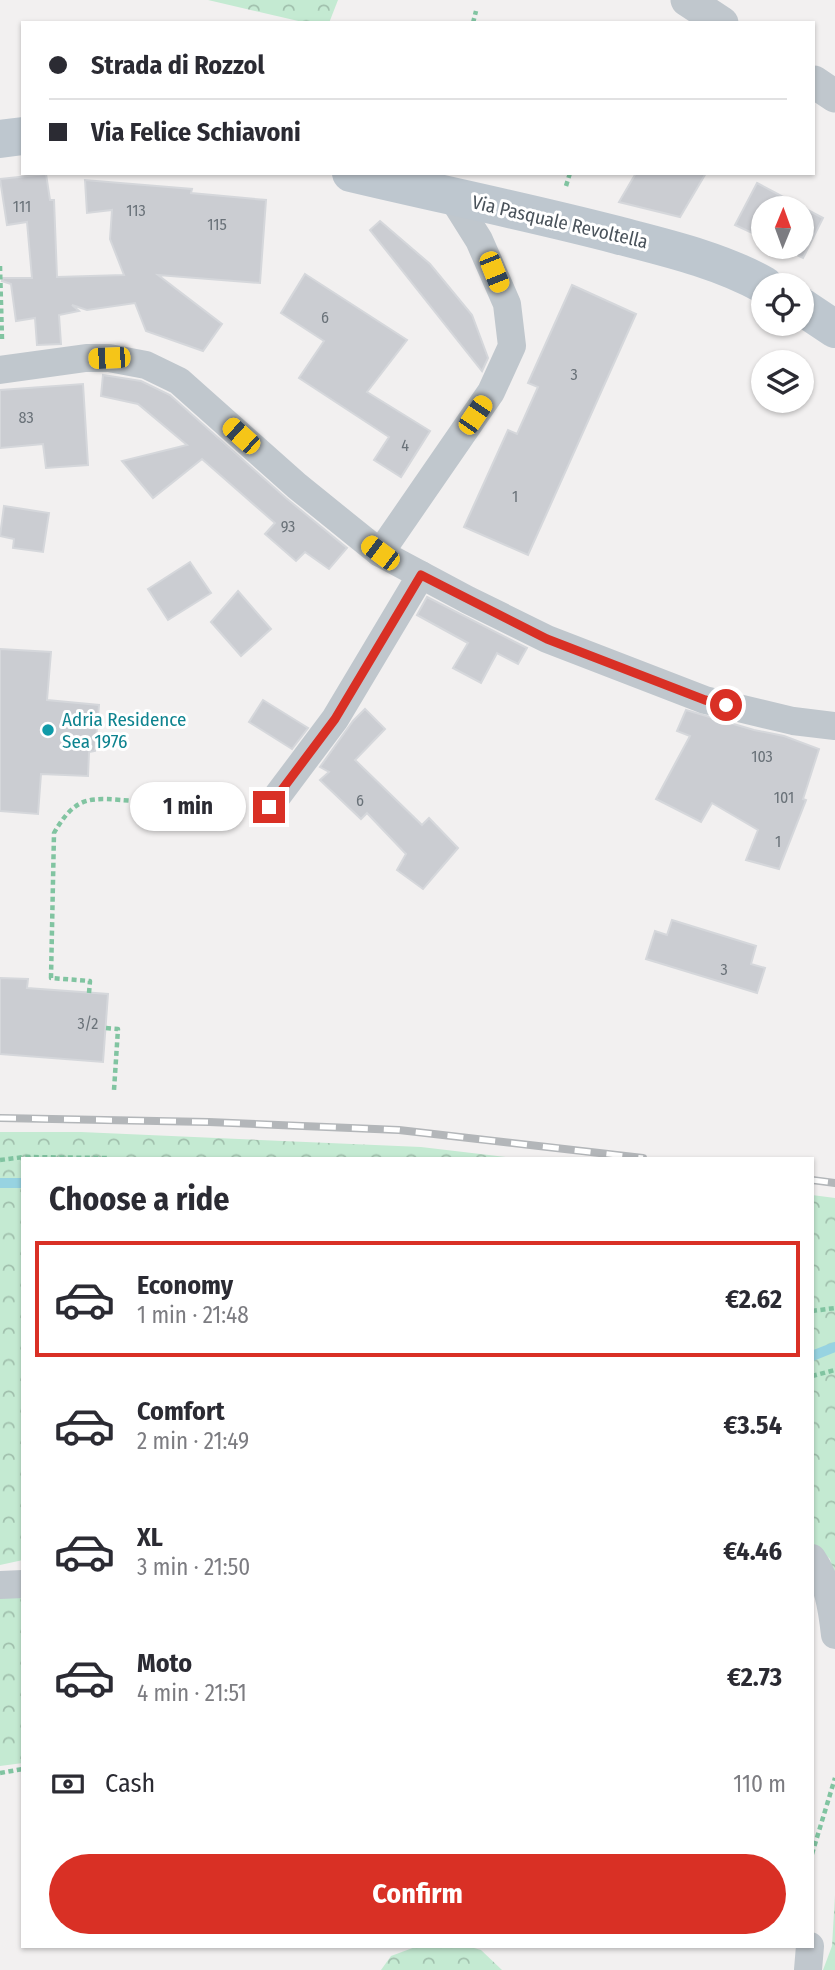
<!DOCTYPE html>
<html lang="en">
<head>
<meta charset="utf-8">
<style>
  :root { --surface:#fff; --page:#f7f7f7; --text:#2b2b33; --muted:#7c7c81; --line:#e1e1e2; --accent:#d93025 }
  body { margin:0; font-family:"Fira Sans Condensed",sans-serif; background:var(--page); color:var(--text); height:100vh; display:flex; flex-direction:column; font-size:26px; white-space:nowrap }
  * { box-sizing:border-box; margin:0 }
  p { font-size:23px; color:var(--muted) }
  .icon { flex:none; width:38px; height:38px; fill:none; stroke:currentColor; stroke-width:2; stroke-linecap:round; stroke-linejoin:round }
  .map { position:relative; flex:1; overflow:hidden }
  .details { position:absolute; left:21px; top:1157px; width:793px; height:791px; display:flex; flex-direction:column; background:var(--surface); border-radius:0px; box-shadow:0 2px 5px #0004 }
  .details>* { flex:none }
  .hud { position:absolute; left:21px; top:21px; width:794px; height:154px; border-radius:0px; box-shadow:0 2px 5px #0004; display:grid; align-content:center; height:154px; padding:0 28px; background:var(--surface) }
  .needle { width:46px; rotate:1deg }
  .fabs { position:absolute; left:751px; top:196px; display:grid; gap:14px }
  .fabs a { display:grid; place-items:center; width:63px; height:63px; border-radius:50%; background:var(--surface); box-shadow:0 2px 5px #0004; font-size:35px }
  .end { position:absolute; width:32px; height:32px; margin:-16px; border:9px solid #d93025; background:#fff; box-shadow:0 0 0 4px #fff }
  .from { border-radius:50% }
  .bubble { position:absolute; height:49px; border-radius:24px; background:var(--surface); box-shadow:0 2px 5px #0004; font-size:23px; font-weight:700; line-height:49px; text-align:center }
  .car { position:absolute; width:21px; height:42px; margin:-21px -10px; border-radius:9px; box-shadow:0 0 5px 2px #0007; background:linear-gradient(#f5c518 24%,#345 0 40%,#f5c518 0 76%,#345 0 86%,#f5c518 0) }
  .hud b { display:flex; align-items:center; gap:24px; height:66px; font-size:26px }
  .hud b+b { border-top:2px solid var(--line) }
  .hud i { width:18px; height:18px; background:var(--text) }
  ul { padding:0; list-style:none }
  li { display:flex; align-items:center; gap:21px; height:116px; margin:0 14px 10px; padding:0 14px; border:4px solid transparent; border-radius:0px }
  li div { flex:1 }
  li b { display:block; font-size:26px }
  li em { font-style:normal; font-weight:700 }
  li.current { border-color:var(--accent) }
  li>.icon { width:63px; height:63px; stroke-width:1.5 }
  h2 { padding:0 28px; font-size:32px; line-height:84px }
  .pay { display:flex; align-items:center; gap:18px; height:77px; padding:0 28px; font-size:26px }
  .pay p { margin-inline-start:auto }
  .button { display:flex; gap:14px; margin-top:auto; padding:14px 28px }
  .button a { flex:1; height:80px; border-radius:42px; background:var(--accent); color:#fff; font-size:28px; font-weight:700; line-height:80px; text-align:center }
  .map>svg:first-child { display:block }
</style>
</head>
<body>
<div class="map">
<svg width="835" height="1970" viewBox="0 0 835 1970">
  <defs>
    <pattern id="forest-crowns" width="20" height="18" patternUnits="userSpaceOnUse" patternTransform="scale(1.75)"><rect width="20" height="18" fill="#c4ead2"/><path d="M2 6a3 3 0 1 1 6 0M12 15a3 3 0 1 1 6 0" fill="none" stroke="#a1c0ad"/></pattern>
  </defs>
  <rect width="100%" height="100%" fill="#f2f0f0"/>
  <g fill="url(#forest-crowns)">
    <path d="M208 0H338L329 23H307Z"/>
    <path d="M0 1132H81L421 1147 514 1158H23V1560L0 1565Z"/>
    <path d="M812 1195 835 1198V1583L830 1559 812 1543Z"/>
    <path d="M23 1595V1763L0 1766V1597Z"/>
    <path d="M835 1895V1970H823L832 1946Z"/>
    <path d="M418 1946H467L481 1950 502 1970H381L391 1956Z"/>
  </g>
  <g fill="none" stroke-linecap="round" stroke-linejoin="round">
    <g stroke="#97d3e1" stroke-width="10">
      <path d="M0 1183H23"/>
      <path d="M812 1356 835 1347"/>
    </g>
  </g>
  <g fill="#cbcdd2" stroke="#d5d7db" stroke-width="2">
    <path d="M636 173H706L680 217 619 202Z"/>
    <path d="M46 174 50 200H54L57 277 124 275 110 239 112 210 87 213 85 180 192 189 191 193 266 200 260 283 158 275 222 324 203 351 146 331 135 303 87 310 72 305 79 311 59 315 61 344 37 345 35 318 16 321 11 284 2 281 3 278H32L27 222 7 225 0 179Z"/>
    <path d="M757 183 823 218 803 258 780 247H802V208H763V238L735 225Z"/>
    <path d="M380 221 430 264 472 315 488 358 482 371 370 230Z"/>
    <path d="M305 274 407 340 367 392 430 431 401 477 374 460 389 437 299 378 324 341 281 313Z"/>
    <path d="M572 285 636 314 528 555 464 527 508 430 517 434 538 387 528 383Z"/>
    <path d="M103 375 141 381 170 395 286 498 347 548 329 569 305 552 296 561 265 534 275 523 202 459 153 498 122 461 187 445 138 404 101 396Z"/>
    <path d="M83 384 88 465 46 468 43 444 0 448V390Z"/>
    <path d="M4 506 49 513 43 552 13 548 14 539 0 536Z"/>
    <path d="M190 562 211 593 168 620 148 589Z"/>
    <path d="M238 591 271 629 241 656 211 622Z"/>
    <path d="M427 597 527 648 518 664 497 653 481 683 453 668 468 643 417 615Z"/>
    <path d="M0 649 51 652 47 700 99 705 95 751 89 752 88 776 41 774 38 814 0 811Z"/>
    <path d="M263 700 308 728 292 749 249 722Z"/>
    <path d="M365 709 385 729 355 760 422 825 429 818 458 848 423 889 397 870 406 854 367 813 361 819 320 780 329 772 320 767 353 721Z"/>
    <path d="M686 710 754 730 784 736 819 749 803 799 806 800 779 869 746 860 758 830 712 803 701 822 656 799 690 736 677 731Z"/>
    <path d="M672 920 756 946 751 964 765 968 757 993 646 959 655 931 667 935Z"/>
    <path d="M0 978 28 979 27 988 108 994 103 1062 0 1054Z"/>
  </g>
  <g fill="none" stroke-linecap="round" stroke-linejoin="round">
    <g stroke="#81c4a1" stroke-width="4.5" stroke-dasharray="5 3.5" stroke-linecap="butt">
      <path d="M473 23 476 11"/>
      <path d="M566 186 570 173"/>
      <path d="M0 266 2 339"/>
      <path d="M89 993 90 981 51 978 54 833C77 793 92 798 134 801"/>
      <path d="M106 1028 118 1029 114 1090"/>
      <path d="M0 1160 24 1157 107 1158"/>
      <path d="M812 1311 835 1308"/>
      <path d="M812 1376 835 1370"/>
      <path d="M0 1773 23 1769"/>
      <path d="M812 1854 835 1778"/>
    </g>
    <g stroke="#c0c7cd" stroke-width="28">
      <path d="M0 370 86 358H109L146 365 179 381 297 486 380 553 468 600 547 639 705 700 793 721 835 726"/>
      <path d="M380 553 491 392 512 346 507 304 479 240 452 197"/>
      <path d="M269 807 335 719 421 575"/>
      <path d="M812 1558C828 1581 832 1608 835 1635"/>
      <path d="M0 1585 23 1584"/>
      <path d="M808 1970 810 1946"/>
    </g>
    <g stroke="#c0c7cd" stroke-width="33">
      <path d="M687 0 722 23"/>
      <path d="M814 82 835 96"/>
    </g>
    <g stroke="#bec7cf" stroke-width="38">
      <path d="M0 139 23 136"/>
      <path d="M351 173C439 194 529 212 617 235 667 248 719 260 764 285"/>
      <path d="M802 307 835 329"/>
    </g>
    <g stroke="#b3b6b9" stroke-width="8">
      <g id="rail">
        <path d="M0 1118 209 1122 399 1130 643 1158"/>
        <path d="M812 1180 835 1183"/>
      </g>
    </g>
    <use href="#rail" stroke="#fff" stroke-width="5" stroke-dasharray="16" stroke-linecap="butt"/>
  </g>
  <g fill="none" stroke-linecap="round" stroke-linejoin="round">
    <path stroke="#d93025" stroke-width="9" d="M269 807 335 719 421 575 547 639 705 700 726 705"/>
  </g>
  <circle fill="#0f9aa8" stroke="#fff" stroke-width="2.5" cx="48" cy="730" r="7"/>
  <g text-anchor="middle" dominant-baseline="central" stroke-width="6" stroke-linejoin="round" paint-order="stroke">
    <g font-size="16" fill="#6a7279">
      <text x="22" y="206">111</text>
      <text x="136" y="210">113</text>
      <text x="217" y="224">115</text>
      <text x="325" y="317">6</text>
      <text x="574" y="374">3</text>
      <text x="26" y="417">83</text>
      <text x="405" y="445">4</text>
      <text x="515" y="496">1</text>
      <text x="288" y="526">93</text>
      <text x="762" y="756">103</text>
      <text x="784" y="797">101</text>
      <text x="360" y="800">6</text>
      <text x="778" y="841">1</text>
      <text x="724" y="969">3</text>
      <text x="88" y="1023">3/2</text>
    </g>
    <g font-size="19" fill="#4a535b" stroke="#fff">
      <text transform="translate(560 222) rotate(13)">Via Pasquale Revoltella</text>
    </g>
    <g font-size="19" fill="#0d838f" stroke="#fff" text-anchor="start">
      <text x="62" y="719">Adria Residence<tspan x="62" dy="22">Sea 1976</tspan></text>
    </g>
  </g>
</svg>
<div class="fabs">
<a><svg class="needle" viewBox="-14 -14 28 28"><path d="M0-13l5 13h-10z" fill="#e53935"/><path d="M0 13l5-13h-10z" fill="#7c7c81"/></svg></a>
<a><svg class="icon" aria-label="locate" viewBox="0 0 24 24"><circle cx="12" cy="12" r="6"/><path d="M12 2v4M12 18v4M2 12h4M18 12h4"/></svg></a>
<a><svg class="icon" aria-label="layers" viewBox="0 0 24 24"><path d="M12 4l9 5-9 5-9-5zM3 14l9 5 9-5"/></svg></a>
</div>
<i class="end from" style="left:726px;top:705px"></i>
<i class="end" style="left:269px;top:807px"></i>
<div class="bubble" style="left:130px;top:782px;width:116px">1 min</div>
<i class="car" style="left:494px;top:272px;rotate:158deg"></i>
<i class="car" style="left:109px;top:358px;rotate:268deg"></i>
<i class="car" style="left:475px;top:415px;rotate:34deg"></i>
<i class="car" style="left:241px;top:436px;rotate:312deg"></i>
<i class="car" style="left:380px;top:553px;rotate:307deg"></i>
<div class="hud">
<b><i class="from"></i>Strada di Rozzol</b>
<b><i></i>Via Felice Schiavoni</b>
</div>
<section class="details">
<h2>Choose a ride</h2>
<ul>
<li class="current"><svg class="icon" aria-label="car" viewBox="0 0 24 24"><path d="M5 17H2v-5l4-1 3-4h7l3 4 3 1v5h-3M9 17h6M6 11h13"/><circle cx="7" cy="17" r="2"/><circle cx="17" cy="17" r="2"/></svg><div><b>Economy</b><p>1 min · 21:48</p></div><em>€2.62</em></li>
<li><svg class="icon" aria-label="car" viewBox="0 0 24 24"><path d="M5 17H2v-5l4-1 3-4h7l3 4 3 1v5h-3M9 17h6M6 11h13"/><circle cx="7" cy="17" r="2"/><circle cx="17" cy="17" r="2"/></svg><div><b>Comfort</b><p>2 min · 21:49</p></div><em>€3.54</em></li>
<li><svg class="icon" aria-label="car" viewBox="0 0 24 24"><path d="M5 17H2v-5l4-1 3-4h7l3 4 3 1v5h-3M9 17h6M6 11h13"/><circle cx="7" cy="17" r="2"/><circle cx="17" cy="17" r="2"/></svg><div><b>XL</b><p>3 min · 21:50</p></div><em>€4.46</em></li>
<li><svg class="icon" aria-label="car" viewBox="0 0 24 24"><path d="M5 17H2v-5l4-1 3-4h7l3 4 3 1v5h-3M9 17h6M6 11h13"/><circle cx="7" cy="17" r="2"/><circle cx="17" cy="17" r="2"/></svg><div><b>Moto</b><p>4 min · 21:51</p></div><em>€2.73</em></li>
</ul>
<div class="pay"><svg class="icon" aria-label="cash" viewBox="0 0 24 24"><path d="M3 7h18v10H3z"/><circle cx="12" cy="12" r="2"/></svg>Cash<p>110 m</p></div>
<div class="button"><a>Confirm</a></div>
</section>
</div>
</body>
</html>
